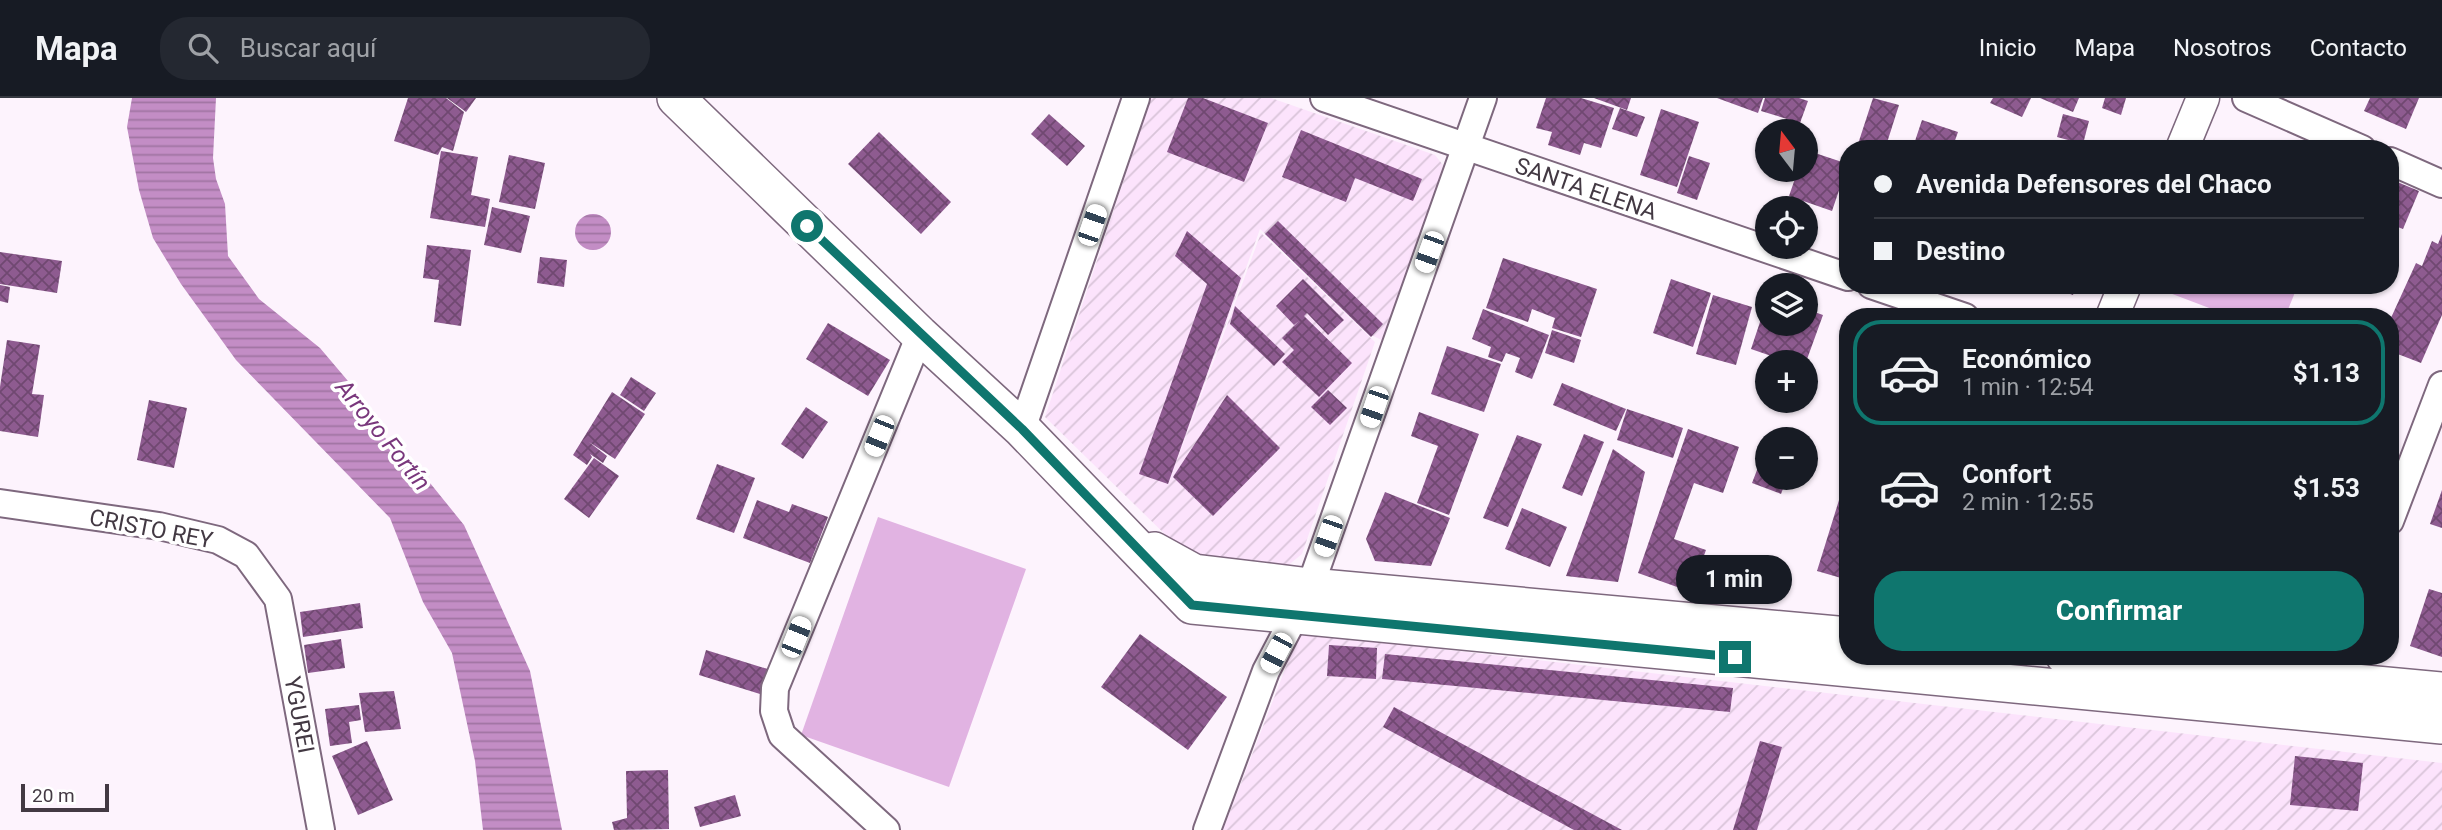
<!DOCTYPE html>
<html lang="es">
<head>
<meta charset="utf-8">
<style>
  :root { --surface:#171b24; --page:#242831; --text:#f1f3f6; --muted:#9ea1a6; --line:#363941; --accent:#0f766e }
  body { margin:0; font-family:Roboto,sans-serif; background:var(--page); color:var(--text); height:100vh; display:flex; flex-direction:column; font-size:26px; white-space:nowrap }
  * { box-sizing:border-box; margin:0 }
  p { font-size:23px; color:var(--muted) }
  .icon { flex:none; width:38px; height:38px; fill:none; stroke:currentColor; stroke-width:2; stroke-linecap:round; stroke-linejoin:round }
  .map { position:relative; flex:1; overflow:hidden }
  .side { position:absolute; left:1839px; top:210px; width:560px; height:357px; display:flex; flex-direction:column; background:var(--surface); border-radius:28px; box-shadow:0 2px 5px #0004 }
  .side>* { flex:none }
  .banner { position:absolute; left:1839px; top:42px; width:560px; height:154px; border-radius:28px; box-shadow:0 2px 5px #0004; display:grid; align-content:center; height:154px; padding:0 35px; background:var(--surface) }
  .needle { width:46px; rotate:344deg }
  .controls { position:absolute; left:1755px; top:21px; display:grid; gap:14px }
  .controls a { display:grid; place-items:center; width:63px; height:63px; border-radius:50%; background:var(--surface); box-shadow:0 2px 5px #0004; font-size:35px }
  .scale { position:absolute; left:21px; bottom:18px; width:88px; box-sizing:border-box; padding-left:7px; border:4px solid #433943; border-top:0; font-size:19px; line-height:24px; white-space:nowrap; color:#433943; -webkit-text-stroke:5px #fff; paint-order:stroke }
  .end { position:absolute; width:32px; height:32px; margin:-16px; border:9px solid #0f766e; background:#fff; box-shadow:0 0 0 4px #fff }
  .from { border-radius:50% }
  .bubble { position:absolute; height:49px; border-radius:24px; background:var(--surface); box-shadow:0 2px 5px #0004; font-size:23px; font-weight:700; line-height:49px; text-align:center }
  .car { position:absolute; width:21px; height:42px; margin:-21px -10px; border-radius:9px; box-shadow:0 0 5px 2px #0007; background:linear-gradient(#fff 24%,#345 0 40%,#fff 0 76%,#345 0 86%,#fff 0) }
  .banner b { display:flex; align-items:center; gap:24px; height:66px; font-size:26px }
  .banner b+b { border-top:2px solid var(--line) }
  .banner i { width:18px; height:18px; background:var(--text) }
  ul { padding:12px 0 0; list-style:none }
  li { display:flex; align-items:center; gap:21px; height:105px; margin:0 14px 10px; padding:0 21px; border:4px solid transparent; border-radius:28px }
  li div { flex:1 }
  li b { display:block; font-size:26px }
  li em { font-style:normal; font-weight:700 }
  li.selected { border-color:var(--accent) }
  li>.icon { width:63px; height:63px; stroke-width:1.5 }
  .primary-button { display:flex; gap:14px; margin-top:auto; padding:14px 35px }
  .primary-button a { flex:1; height:80px; border-radius:28px; background:var(--accent); color:#fff; font-size:28px; font-weight:700; line-height:80px; text-align:center }
  header { display:flex; align-items:center; gap:42px; box-sizing:border-box; height:98px; padding:0 35px; background:var(--surface); border-bottom:2px solid var(--line) }
  header strong { font-size:33px }
  nav { display:flex; gap:38px; margin-inline-start:auto; font-size:24px }
  .search { width:490px; height:63px; background:var(--page); display:flex; align-items:center; gap:18px; box-sizing:border-box; padding:0 24px; border-radius:28px; color:var(--muted); font-size:26px }
  .map>svg:first-child { display:block }
</style>
</head>
<body>
<header>
<strong>Mapa</strong>
<div class="search"><svg class="icon" aria-label="search" viewBox="0 0 24 24"><circle cx="10" cy="10" r="6"/><path d="M15 15l6 6"/></svg>Buscar aquí</div>
<nav><a>Inicio</a><a>Mapa</a><a>Nosotros</a><a>Contacto</a></nav>
</header>
<div class="map">
<svg width="2442" height="732" viewBox="0 0 2442 732">
  <defs>
    <pattern id="industrial-furrows" width="10" height="10" patternUnits="userSpaceOnUse" patternTransform="scale(1.75)"><rect width="10" height="10" fill="#fce3fc"/><path d="M-1 1l2-2M0 10L10 0M9 11l2-2" fill="none" stroke="#d9c4d9"/></pattern>
    <pattern id="water-rules" width="6" height="5" patternUnits="userSpaceOnUse" patternTransform="scale(1.75)"><rect width="6" height="5" fill="#c38dc5"/><path d="M0 2.5h6" fill="none" stroke="#a074a2"/></pattern>
    <pattern id="building-cross-hatch" width="8" height="8" patternUnits="userSpaceOnUse" patternTransform="scale(1.75)"><rect width="8" height="8" fill="#8e5b90"/><path d="M0 0l8 8M0 8l8-8" fill="none" stroke="#704871"/></pattern>
  </defs>
  <rect width="100%" height="100%" fill="#fdf3fd"/>
  <g fill="url(#industrial-furrows)">
    <path d="M1151 0H1271L1435 57 1443 67 1390 246 1369 236 1260 131 1170 382 1261 135 1375 244 1302 456 1286 469 1195 459 1179 450 1045 319Z"/>
    <path d="M1299 535 2442 665V732H1223Z"/>
  </g>
  <g fill="#e1b3e2">
    <path d="M2169 187H2298L2285 219H2233L2167 194Z"/>
    <path d="M878 419 1026 471 949 689 801 637Z"/>
  </g>
  <g fill="url(#water-rules)">
    <path d="M132 0H216L213 60 216 81 225 106 228 158 259 201 320 250 348 283 362 311 395 352 426 380 464 427 530 573 562 732H483L475 663 452 555 423 504 390 420 236 262 181 186 153 140 139 92 127 29Z"/>
    <circle cx="593" cy="134" r="18"/>
  </g>
  <g fill="url(#building-cross-hatch)">
    <path d="M408 0H446L464 14 453 53 442 49 438 57 394 43Z"/>
    <path d="M447 0H476L466 14Z"/>
    <path d="M1188 0H1203L1268 25 1244 84 1167 54Z"/>
    <path d="M1546 0H1581L1614 10 1601 50 1584 45 1580 57 1548 47 1552 34 1536 30Z"/>
    <path d="M1594 0H1631L1627 12Z"/>
    <path d="M1717 0H1763L1758 15Z"/>
    <path d="M1765 0H1799L1808 3 1800 25 1761 13Z"/>
    <path d="M1873 0 1899 7 1885 51 1858 46Z"/>
    <path d="M1993 0H2031L2022 19 1990 5Z"/>
    <path d="M2040 0H2079L2073 14Z"/>
    <path d="M2105 0H2126L2121 17 2102 10Z"/>
    <path d="M2370 0H2419L2406 31 2364 13Z"/>
    <path d="M1620 10 1645 19 1637 39 1612 31Z"/>
    <path d="M1661 11 1699 24 1677 89 1640 77Z"/>
    <path d="M1049 16 1085 48 1067 68 1031 36Z"/>
    <path d="M2063 16 2089 23 2083 46 2057 39Z"/>
    <path d="M1922 22 1958 34 1952 51 1913 49Z"/>
    <path d="M1301 32 1422 81 1413 103 1355 80 1346 104 1282 79Z"/>
    <path d="M879 34 951 104 921 136 848 66Z"/>
    <path d="M2056 42 2082 50V51H2053Z"/>
    <path d="M1806 52 1848 66 1832 113 1789 98 1798 72H1806Z"/>
    <path d="M441 53 478 59 471 97 490 101 485 129 430 120Z"/>
    <path d="M509 57 545 65 535 111 499 104Z"/>
    <path d="M1689 58 1710 65 1697 102 1677 95Z"/>
    <path d="M2390 81 2419 93 2403 131 2390 126Z"/>
    <path d="M492 109 530 118 521 155 484 147Z"/>
    <path d="M1278 123 1383 226 1371 239 1265 136Z"/>
    <path d="M1187 133 1241 180 1168 386 1139 376 1207 186 1175 158Z"/>
    <path d="M2442 136V217L2421 265 2390 253V222L2416 165 2422 168 2432 143 2438 146Z"/>
    <path d="M427 147 471 152 461 228 434 224 439 182 423 180Z"/>
    <path d="M0 154 62 163 57 195 0 186Z"/>
    <path d="M540 159 567 162 564 189 537 185Z"/>
    <path d="M1503 160 1597 191 1581 239 1552 230 1555 220 1532 211 1528 224 1486 210Z"/>
    <path d="M1303 181 1344 222 1328 237 1307 215 1304 218 1352 265 1319 299 1282 264 1294 252 1282 240 1299 223 1294 227 1276 208Z"/>
    <path d="M1671 181 1711 195 1693 249 1653 235Z"/>
    <path d="M0 187 10 189 8 205 0 203Z"/>
    <path d="M2045 187H2076L2073 197Z"/>
    <path d="M1713 197 1752 209 1736 267 1696 256Z"/>
    <path d="M1767 203 1768 226H1806V211L1823 217 1806 264H1789L1751 251Z"/>
    <path d="M1235 208 1285 256 1274 268 1230 226Z"/>
    <path d="M1483 211 1549 237 1532 281 1515 274 1520 260 1506 255 1502 264 1488 259 1491 249 1472 241Z"/>
    <path d="M828 225 890 262 868 298 806 261Z"/>
    <path d="M1552 232 1581 242 1574 265 1545 255Z"/>
    <path d="M7 242 40 247 32 296 44 297 38 339 0 333V289Z"/>
    <path d="M1447 248 1501 266 1484 314 1431 296Z"/>
    <path d="M631 279 656 295 644 313 620 297Z"/>
    <path d="M1562 285 1626 311 1616 333 1553 307Z"/>
    <path d="M1328 292 1347 310 1330 327 1311 309Z"/>
    <path d="M612 294 645 316 615 361 589 344 607 358 603 365 590 356 592 359 587 367 573 357Z"/>
    <path d="M1227 297 1280 350 1213 418 1173 379Z"/>
    <path d="M149 302 187 310 174 370 137 362Z"/>
    <path d="M806 309 828 324 803 361 781 346Z"/>
    <path d="M1627 311 1683 330 1673 360 1617 342Z"/>
    <path d="M1419 314 1479 336 1449 417 1417 405 1438 348 1411 338Z"/>
    <path d="M1688 331 1739 349 1723 395 1694 385 1674 441 1706 452 1691 494 1638 475Z"/>
    <path d="M1584 336 1604 344 1582 398 1562 390Z"/>
    <path d="M1517 337 1542 346 1508 429 1483 420Z"/>
    <path d="M1613 351 1645 374 1618 484 1566 478Z"/>
    <path d="M1762 359 1768 361V380H1787L1781 396 1752 385Z"/>
    <path d="M594 360 619 378 589 420 564 401Z"/>
    <path d="M717 366 755 380 734 435 696 421Z"/>
    <path d="M1844 386 1848 387V437L1842 458 1848 460V482L1817 473Z"/>
    <path d="M2442 392V430L2430 426Z"/>
    <path d="M1385 394 1450 420 1431 468 1375 463 1366 441Z"/>
    <path d="M757 402 789 414 792 406 828 419 810 465 743 440Z"/>
    <path d="M1522 410 1567 429 1550 469 1505 451Z"/>
    <path d="M2429 491 2442 495V559L2410 548Z"/>
    <path d="M360 505 363 530 303 539 300 514Z"/>
    <path d="M1140 536 1227 599 1188 652 1101 589Z"/>
    <path d="M341 541 345 570 308 575 304 547Z"/>
    <path d="M1329 547 1377 550 1376 581 1327 578Z"/>
    <path d="M706 552 774 573 766 598 699 577Z"/>
    <path d="M1385 556 1733 590 1730 614 1382 581Z"/>
    <path d="M394 593 401 631 365 634 359 595Z"/>
    <path d="M359 607 361 622 349 624 352 645 330 648 325 611Z"/>
    <path d="M1394 609 1622 732H1574L1383 629Z"/>
    <path d="M367 643 393 702 358 717 332 658Z"/>
    <path d="M1760 643 1782 649 1757 732H1733Z"/>
    <path d="M2295 658 2363 665 2358 713 2290 707Z"/>
    <path d="M668 672 669 731 614 732 612 724 627 720 626 673Z"/>
    <path d="M735 697 741 718 700 729 694 709Z"/>
  </g>
  <g fill="none" stroke-linecap="round" stroke-linejoin="round">
    <g stroke="#7e687e" stroke-width="30">
      <g id="minor">
        <path d="M1324 0 1848 179"/>
        <path d="M2246 0 2362 51"/>
        <path d="M2390 63 2442 86"/>
        <path d="M1871 187 1965 219"/>
        <path d="M1022 331 1136 0"/>
        <path d="M0 405 159 428 218 442 246 457 278 501 321 732"/>
        <path d="M2390 423 2442 287"/>
        <path d="M2325 597 2339 558"/>
        <path d="M886 732 782 637 774 613 775 590 920 237"/>
        <path d="M1207 732 1266 573 1310 489 1483 0"/>
      </g>
    </g>
    <g stroke="#7e687e" stroke-width="35">
      <g id="tertiary">
        <path d="M2182 51 2203 0"/>
        <path d="M2112 219 2125 187"/>
        <path d="M1982 583 1989 558"/>
      </g>
    </g>
    <g stroke="#7e687e" stroke-width="40">
      <g id="secondary">
        <path d="M676 0 920 237 1022 331 1192 507 2442 627"/>
        <path d="M1154 453 1194 475 1310 489 1848 538"/>
        <path d="M2065 558 2442 593"/>
      </g>
    </g>
    <use href="#minor" stroke="#fff" stroke-width="26"/>
    <use href="#tertiary" stroke="#fff" stroke-width="32"/>
    <use href="#secondary" stroke="#fff" stroke-width="37"/>
  </g>
  <g fill="none" stroke-linecap="round" stroke-linejoin="round">
    <path stroke="#0f766e" stroke-width="9" d="M807 128 1022 331 1192 507 1735 559"/>
  </g>
  <g text-anchor="middle" dominant-baseline="central" stroke-width="7" stroke-linejoin="round" paint-order="stroke">
    <g font-size="23" fill="#433943" stroke="#fff">
      <text transform="translate(1586 91) rotate(19)">SANTA ELENA</text>
      <text transform="translate(151 431) rotate(11)">CRISTO REY</text>
      <text transform="translate(299 617) rotate(79)">YGUREI</text>
    </g>
    <g font-size="24" font-style="italic" fill="#79377c" stroke="#fff">
      <text transform="translate(383 337) rotate(51)">Arroyo Fortín</text>
    </g>
  </g>
</svg>
<div class="controls">
<a><svg class="needle" viewBox="-14 -14 28 28"><path d="M0-13l5 13h-10z" fill="#e53935"/><path d="M0 13l5-13h-10z" fill="#9ea1a6"/></svg></a>
<a><svg class="icon" aria-label="locate" viewBox="0 0 24 24"><circle cx="12" cy="12" r="6"/><path d="M12 2v4M12 18v4M2 12h4M18 12h4"/></svg></a>
<a><svg class="icon" aria-label="layers" viewBox="0 0 24 24"><path d="M12 4l9 5-9 5-9-5zM3 14l9 5 9-5"/></svg></a>
<a>+</a>
<a>−</a>
</div>
<div class="scale">20 m</div>
<i class="end from" style="left:807px;top:128px"></i>
<i class="end" style="left:1735px;top:559px"></i>
<div class="bubble" style="left:1676px;top:457px;width:116px">1 min</div>
<i class="car" style="left:1092px;top:127px;rotate:19deg"></i>
<i class="car" style="left:1429px;top:154px;rotate:200deg"></i>
<i class="car" style="left:1374px;top:309px;rotate:199deg"></i>
<i class="car" style="left:879px;top:338px;rotate:202deg"></i>
<i class="car" style="left:1328px;top:438px;rotate:199deg"></i>
<i class="car" style="left:796px;top:539px;rotate:22deg"></i>
<i class="car" style="left:1276px;top:555px;rotate:208deg"></i>
<div class="banner">
<b><i class="from"></i>Avenida Defensores del Chaco</b>
<b><i></i>Destino</b>
</div>
<section class="side">
<ul>
<li class="selected"><svg class="icon" aria-label="car" viewBox="0 0 24 24"><path d="M5 17H2v-5l4-1 3-4h7l3 4 3 1v5h-3M9 17h6M6 11h13"/><circle cx="7" cy="17" r="2"/><circle cx="17" cy="17" r="2"/></svg><div><b>Económico</b><p>1 min · 12:54</p></div><em>$1.13</em></li>
<li><svg class="icon" aria-label="car" viewBox="0 0 24 24"><path d="M5 17H2v-5l4-1 3-4h7l3 4 3 1v5h-3M9 17h6M6 11h13"/><circle cx="7" cy="17" r="2"/><circle cx="17" cy="17" r="2"/></svg><div><b>Confort</b><p>2 min · 12:55</p></div><em>$1.53</em></li>
</ul>
<div class="primary-button"><a>Confirmar</a></div>
</section>
</div>
</body>
</html>
